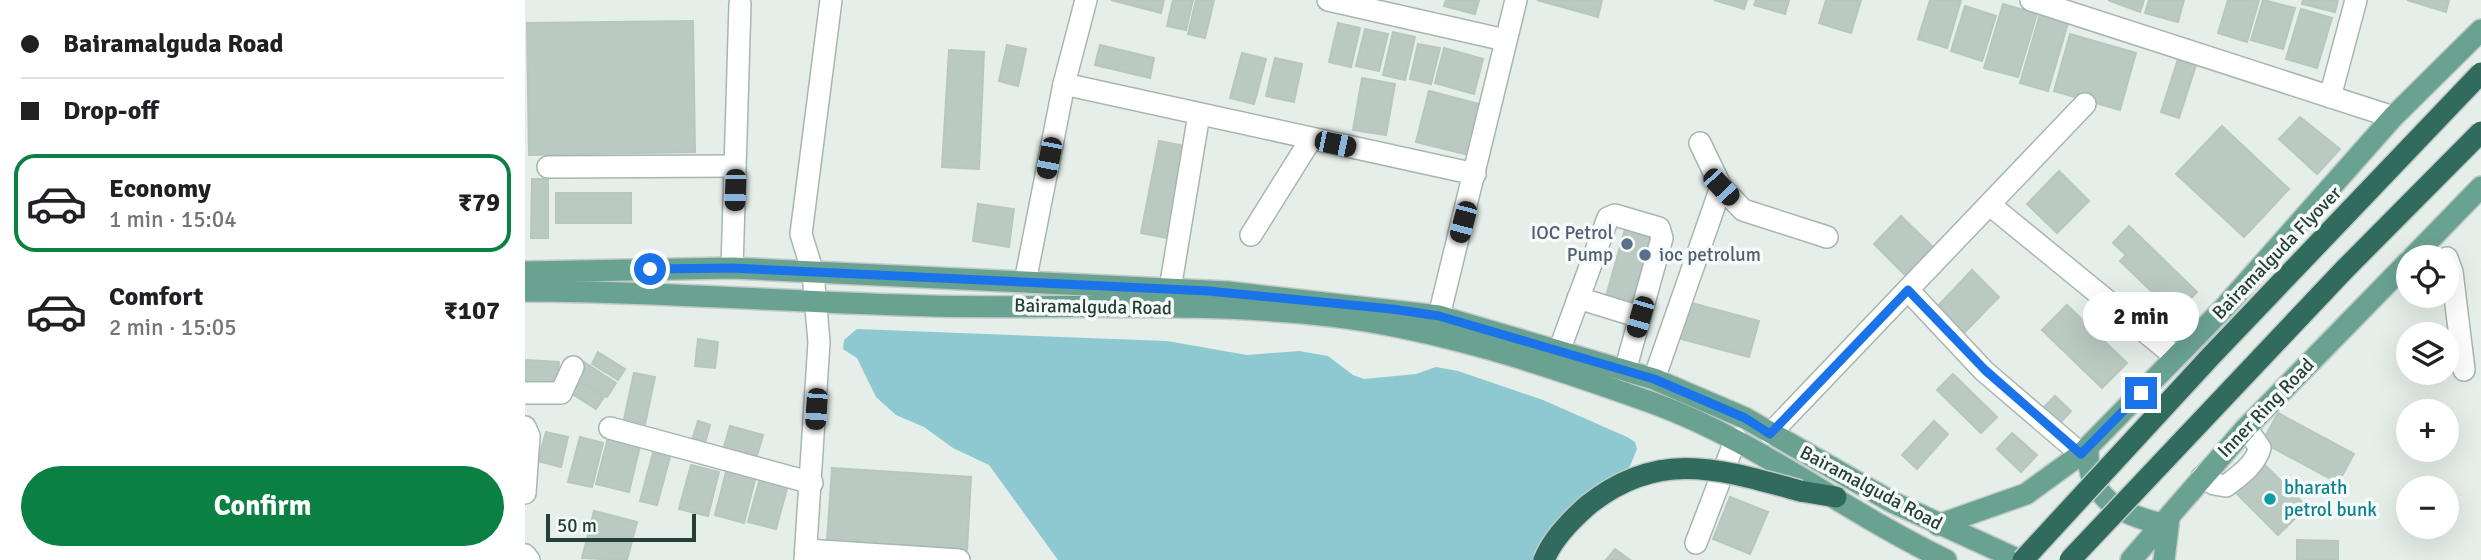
<!DOCTYPE html>
<html lang="en">
<head>
<meta charset="utf-8">
<style>
  :root { --surface:#fff; --page:#f6f6f6; --text:#202124; --muted:#757577; --line:#e0e0e0; --accent:#0b8043 }
  body { margin:0; font-family:Signika,sans-serif; background:var(--page); color:var(--text); height:100vh; display:flex; flex-direction:column; font-size:26px; white-space:nowrap }
  * { box-sizing:border-box; margin:0 }
  p { font-size:23px; color:var(--muted) }
  .icon { flex:none; width:38px; height:38px; fill:none; stroke:currentColor; stroke-width:2; stroke-linecap:round; stroke-linejoin:round }
  .map { position:relative; flex:1; overflow:hidden }
  .sheet { display:flex; flex-direction:column; background:var(--surface); width:525px }
  .sheet>* { flex:none }
  .banner { display:grid; align-content:center; height:154px; padding:0 21px; background:var(--surface) }
  .controls { position:absolute; left:1871px; top:245px; display:grid; gap:14px }
  .controls a { display:grid; place-items:center; width:63px; height:63px; border-radius:50%; background:var(--surface); box-shadow:0 7px 28px #0002; font-size:35px }
  .scale { position:absolute; left:21px; bottom:18px; width:150px; box-sizing:border-box; padding-left:7px; border:4px solid #244037; border-top:0; font-size:19px; line-height:24px; white-space:nowrap; color:#244037; -webkit-text-stroke:5px #f6faf8; paint-order:stroke }
  .end { position:absolute; width:32px; height:32px; margin:-16px; border:9px solid #1a73e8; background:#fff; box-shadow:0 0 0 4px #fff }
  .from { border-radius:50% }
  .bubble { position:absolute; height:49px; border-radius:24px; background:var(--surface); box-shadow:0 7px 28px #0002; font-size:23px; font-weight:800; line-height:49px; text-align:center }
  .car { position:absolute; width:21px; height:42px; margin:-21px -10px; border-radius:9px; box-shadow:0 0 5px 2px #0007; background:linear-gradient(#222 24%,#8ab4d8 0 40%,#222 0 76%,#8ab4d8 0 86%,#222 0) }
  .banner b { display:flex; align-items:center; gap:24px; height:66px; font-size:26px }
  .banner b+b { border-top:2px solid var(--line) }
  .banner i { width:18px; height:18px; background:var(--text) }
  ul { padding:0; list-style:none }
  li { display:flex; align-items:center; gap:21px; height:98px; margin:0 14px 10px; padding:0 7px; border:4px solid transparent; border-radius:21px }
  li div { flex:1 }
  li b { display:block; font-size:26px }
  li em { font-style:normal; font-weight:800 }
  li.active { border-color:var(--accent) }
  li>.icon { width:63px; height:63px; stroke-width:1.5 }
  .action { display:flex; gap:14px; margin-top:auto; padding:14px 21px }
  .action a { flex:1; height:80px; border-radius:42px; background:var(--accent); color:#fff; font-size:28px; font-weight:800; line-height:80px; text-align:center }
  main { display:flex; flex:1; min-height:0 }
  .map>svg:first-child { display:block }
</style>
</head>
<body>
<main>
<section class="sheet">
<div class="banner">
<b><i class="from"></i>Bairamalguda Road</b>
<b><i></i>Drop-off</b>
</div>
<ul>
<li class="active"><svg class="icon" aria-label="car" viewBox="0 0 24 24"><path d="M5 17H2v-5l4-1 3-4h7l3 4 3 1v5h-3M9 17h6M6 11h13"/><circle cx="7" cy="17" r="2"/><circle cx="17" cy="17" r="2"/></svg><div><b>Economy</b><p>1 min · 15:04</p></div><em>₹79</em></li>
<li><svg class="icon" aria-label="car" viewBox="0 0 24 24"><path d="M5 17H2v-5l4-1 3-4h7l3 4 3 1v5h-3M9 17h6M6 11h13"/><circle cx="7" cy="17" r="2"/><circle cx="17" cy="17" r="2"/></svg><div><b>Comfort</b><p>2 min · 15:05</p></div><em>₹107</em></li>
</ul>
<div class="action"><a>Confirm</a></div>
</section>
<div class="map">
<svg width="1956" height="560" viewBox="0 0 1956 560">
  <rect width="100%" height="100%" fill="#e5eee9"/>
  <path fill="#8ec9d1" d="M332 329 642 341 722 355 774 351 803 356 828 375 839 379 891 374 911 367 933 371 1018 400 1102 437 1110 442 1112 449 1105 466 1075 494 1029 560H533L464 465 428 448 399 427 371 415 351 397 332 358 318 349 319 340Z"/>
  <g fill="#bac9c2" stroke="#b7c7c0" stroke-width="2">
    <path d="M586 0H639L636 13Z"/>
    <path d="M648 0H668L661 30 642 26Z"/>
    <path d="M671 0H689L680 38 663 34Z"/>
    <path d="M921 0H954L950 14 919 6Z"/>
    <path d="M1012 0H1077L1073 17Z"/>
    <path d="M1189 0H1222L1219 9Z"/>
    <path d="M1231 0H1264L1260 14 1229 5Z"/>
    <path d="M1301 0H1336L1326 33 1294 23Z"/>
    <path d="M1405 0H1436L1422 48 1393 39Z"/>
    <path d="M1583 0H1619L1615 12Z"/>
    <path d="M1624 0H1659L1653 22 1620 13Z"/>
    <path d="M1703 0H1734L1722 42 1693 33Z"/>
    <path d="M1738 0 1770 8 1758 49 1726 40Z"/>
    <path d="M1778 0H1813L1810 12 1777 4Z"/>
    <path d="M1882 0H1924L1921 12Z"/>
    <path d="M1478 4 1512 14 1493 77 1459 68Z"/>
    <path d="M1440 6 1471 16 1457 61 1426 51Z"/>
    <path d="M1776 9 1807 18 1792 68 1761 59Z"/>
    <path d="M1516 11 1544 20 1523 91 1495 83Z"/>
    <path d="M168 21 170 152 4 155 2 23Z"/>
    <path d="M813 23 835 28 826 67 804 62Z"/>
    <path d="M840 29 863 34 854 71 831 66Z"/>
    <path d="M868 32 890 37 880 80 858 75Z"/>
    <path d="M1545 34 1611 53 1595 110 1529 91Z"/>
    <path d="M893 44 915 48 906 84 885 79Z"/>
    <path d="M482 45 501 49 493 86 474 81Z"/>
    <path d="M575 45 629 58 625 78 570 65Z"/>
    <path d="M919 48 958 59 949 94 910 83Z"/>
    <path d="M424 50 459 52 454 169 417 167Z"/>
    <path d="M717 53 741 59 729 104 705 98Z"/>
    <path d="M750 58 777 64 769 102 741 96Z"/>
    <path d="M1653 59 1671 65 1654 118 1636 112Z"/>
    <path d="M837 78 870 84 861 135 828 130Z"/>
    <path d="M904 91 954 104 940 154 891 142Z"/>
    <path d="M1775 117 1815 149 1792 174 1754 139Z"/>
    <path d="M1697 126 1764 189 1719 237 1651 174Z"/>
    <path d="M634 141 660 146 642 238 616 233Z"/>
    <path d="M1534 171 1564 201 1532 233 1502 204Z"/>
    <path d="M7 179H23V238H6Z"/>
    <rect x="31" y="193" width="75" height="30"/>
    <path d="M453 204 489 209 484 247 448 241Z"/>
    <path d="M1376 216 1408 247 1380 275 1349 244Z"/>
    <path d="M1102 222 1127 230 1105 307 1080 300Z"/>
    <path d="M1604 226 1672 292 1650 314 1595 261 1601 255 1588 243Z"/>
    <path d="M1447 270 1474 297 1437 335 1410 309Z"/>
    <path d="M1159 301 1234 321 1224 357 1149 337Z"/>
    <path d="M1542 305 1602 363 1577 388 1517 330Z"/>
    <path d="M173 339 193 342 190 368 170 366Z"/>
    <path d="M73 352 100 369 93 380 67 364Z"/>
    <path d="M0 360 34 362 32 389 0 387Z"/>
    <path d="M59 362 91 383 82 397 50 377Z"/>
    <path d="M109 373 130 377 120 424 99 419Z"/>
    <path d="M1428 374 1472 417 1456 433 1412 390Z"/>
    <path d="M51 379 79 397 71 409 44 392Z"/>
    <path d="M1530 396 1546 411 1535 423 1518 408Z"/>
    <path d="M1753 413 1829 454 1813 483 1737 442Z"/>
    <path d="M173 421 185 425 180 443 167 440Z"/>
    <path d="M1409 421 1423 434 1392 469 1377 455Z"/>
    <path d="M205 426 238 435 231 459 198 450Z"/>
    <path d="M21 432 43 437 36 467 13 461Z"/>
    <path d="M1487 433 1512 455 1496 472 1472 449Z"/>
    <path d="M55 437 78 443 67 487 43 482Z"/>
    <path d="M83 438 115 446 104 492 71 484Z"/>
    <path d="M128 453 145 457 132 505 115 501Z"/>
    <path d="M1737 462 1782 507 1753 535 1708 490Z"/>
    <path d="M166 465 194 472 183 516 154 509Z"/>
    <path d="M202 468 231 476 219 523 190 515Z"/>
    <path d="M307 468 446 477 442 550 302 541Z"/>
    <path d="M235 478 263 485 251 529 223 522Z"/>
    <path d="M1205 497 1243 512 1225 554 1188 539Z"/>
    <path d="M69 511 112 522 102 560 57 558Z"/>
    <path d="M1772 540 1813 541V560H1772Z"/>
    <path d="M1090 549 1105 560H1081Z"/>
  </g>
  <g fill="none" stroke-linecap="round" stroke-linejoin="round">
    <g stroke="#a7b6b0" stroke-width="24">
      <g id="minor">
        <path d="M803 0 980 40"/>
        <path d="M1506 0 1868 117"/>
        <path d="M539 84 950 174"/>
        <path d="M1805 97 1831 0"/>
        <path d="M23 167 210 166"/>
        <path d="M1196 187 1218 210 1302 237"/>
        <path d="M1465 205 1651 357"/>
        <path d="M726 235 786 139"/>
        <path d="M1922 258 1927 272 1939 370"/>
        <path d="M207 268 215 4"/>
        <path d="M500 282 539 84 561 0"/>
        <path d="M645 289 674 114"/>
        <path d="M1383 290 1459 371 1556 454"/>
        <path d="M1053 298 1115 317"/>
        <path d="M914 316 991 0"/>
        <path d="M1034 351 1083 218 1090 215 1134 228 1137 238 1100 371"/>
        <path d="M1129 379 1196 187 1175 143"/>
        <path d="M0 393H36L48 367"/>
        <path d="M0 427 4 436 0 493"/>
        <path d="M85 428 287 483"/>
        <path d="M1245 434 1560 104"/>
        <path d="M1677 477 1689 484 1701 486C1714 476 1730 465 1735 448L1721 428"/>
        <path d="M1171 543 1211 438"/>
        <path d="M281 550 434 560"/>
        <path d="M0 555 4 560"/>
        <path d="M280 560 294 342 288 273 276 234 306 0"/>
      </g>
    </g>
    <g stroke="#c2cac7" stroke-width="24">
      <g id="major">
        <path d="M1888 257 1956 187"/>
        <path d="M0 272 207 268 500 282 703 292 914 316 1129 379 1220 418 1367 502 1494 560"/>
        <path d="M0 291C136 291 271 303 407 306 539 309 674 301 806 316 915 329 1025 366 1128 403 1233 441 1320 512 1421 560"/>
        <path d="M1563 448C1561 497 1595 515 1638 524"/>
        <path d="M1413 525 1501 494 1556 454 1699 308 1868 117 1956 30"/>
        <path d="M1606 560 1721 428 1883 262"/>
        <path d="M1639 560 1644 518"/>
      </g>
    </g>
    <g stroke="#c2cac7" stroke-width="24">
      <path id="highway" d="M1275 491 1311 497"/>
    </g>
    <use href="#minor" stroke="#fff" stroke-width="21"/>
    <use href="#major" stroke="#6aa292" stroke-width="21"/>
    <use href="#highway" stroke="#306b5d" stroke-width="21"/>
    <g stroke="#c2cac7" stroke-width="24" stroke-linecap="butt">
      <g id="highway-bridge">
        <path d="M1019 560C1027 540 1046 520 1062 506 1133 448 1195 469 1275 491"/>
        <path d="M1498 560 1686 356 1956 73"/>
        <path d="M1545 560 1819 270 1956 132"/>
      </g>
    </g>
    <use href="#highway-bridge" stroke="#306b5d" stroke-width="21"/>
  </g>
  <g fill="none" stroke-linecap="round" stroke-linejoin="round">
    <path stroke="#1a73e8" stroke-width="9" d="M125 269 207 268 683 291 867 309 914 316 1129 379 1220 418 1245 434 1383 290 1460 370 1556 454 1616 393"/>
  </g>
  <g fill="#5c6f8a" stroke="#f6faf8" stroke-width="2.5">
    <circle cx="1102" cy="244" r="7"/>
    <circle cx="1120" cy="255" r="7"/>
  </g>
  <circle fill="#0f9aa8" stroke="#f6faf8" stroke-width="2.5" cx="1745" cy="499" r="7"/>
  <g text-anchor="middle" dominant-baseline="central" stroke-width="7" stroke-linejoin="round" paint-order="stroke">
    <g font-size="19" fill="#4e5e75" stroke="#f6faf8" text-anchor="end">
      <text x="1088" y="233">IOC Petrol<tspan x="1088" dy="22">Pump</tspan></text>
      <text x="1134" y="255" text-anchor="start">ioc petrolum</text>
    </g>
    <g font-size="19" fill="#244037" stroke="#f6faf8">
      <text transform="translate(1752 253) rotate(-46)">Bairamalguda Flyover</text>
      <text transform="translate(568 307) rotate(1)">Bairamalguda Road</text>
      <text transform="translate(1741 408) rotate(-46)">Inner Ring Road</text>
      <text transform="translate(1346 488) rotate(28)">Bairamalguda Road</text>
    </g>
    <g font-size="19" fill="#0d838f" stroke="#f6faf8" text-anchor="start">
      <text x="1759" y="488">bharath<tspan x="1759" dy="22">petrol bunk</tspan></text>
    </g>
  </g>
</svg>
<div class="controls">
<a><svg class="icon" aria-label="locate" viewBox="0 0 24 24"><circle cx="12" cy="12" r="6"/><path d="M12 2v4M12 18v4M2 12h4M18 12h4"/></svg></a>
<a><svg class="icon" aria-label="layers" viewBox="0 0 24 24"><path d="M12 4l9 5-9 5-9-5zM3 14l9 5 9-5"/></svg></a>
<a>+</a>
<a>−</a>
</div>
<div class="scale">50 m</div>
<i class="end from" style="left:125px;top:269px"></i>
<i class="end" style="left:1616px;top:393px"></i>
<div class="bubble" style="left:1558px;top:292px;width:116px">2 min</div>
<i class="car" style="left:810px;top:144px;rotate:102deg"></i>
<i class="car" style="left:524px;top:158px;rotate:191deg"></i>
<i class="car" style="left:1196px;top:187px;rotate:137deg"></i>
<i class="car" style="left:210px;top:190px;rotate:182deg"></i>
<i class="car" style="left:938px;top:222px;rotate:195deg"></i>
<i class="car" style="left:1115px;top:317px;rotate:196deg"></i>
<i class="car" style="left:291px;top:409px;rotate:184deg"></i>
</div>
</main>
</body>
</html>
